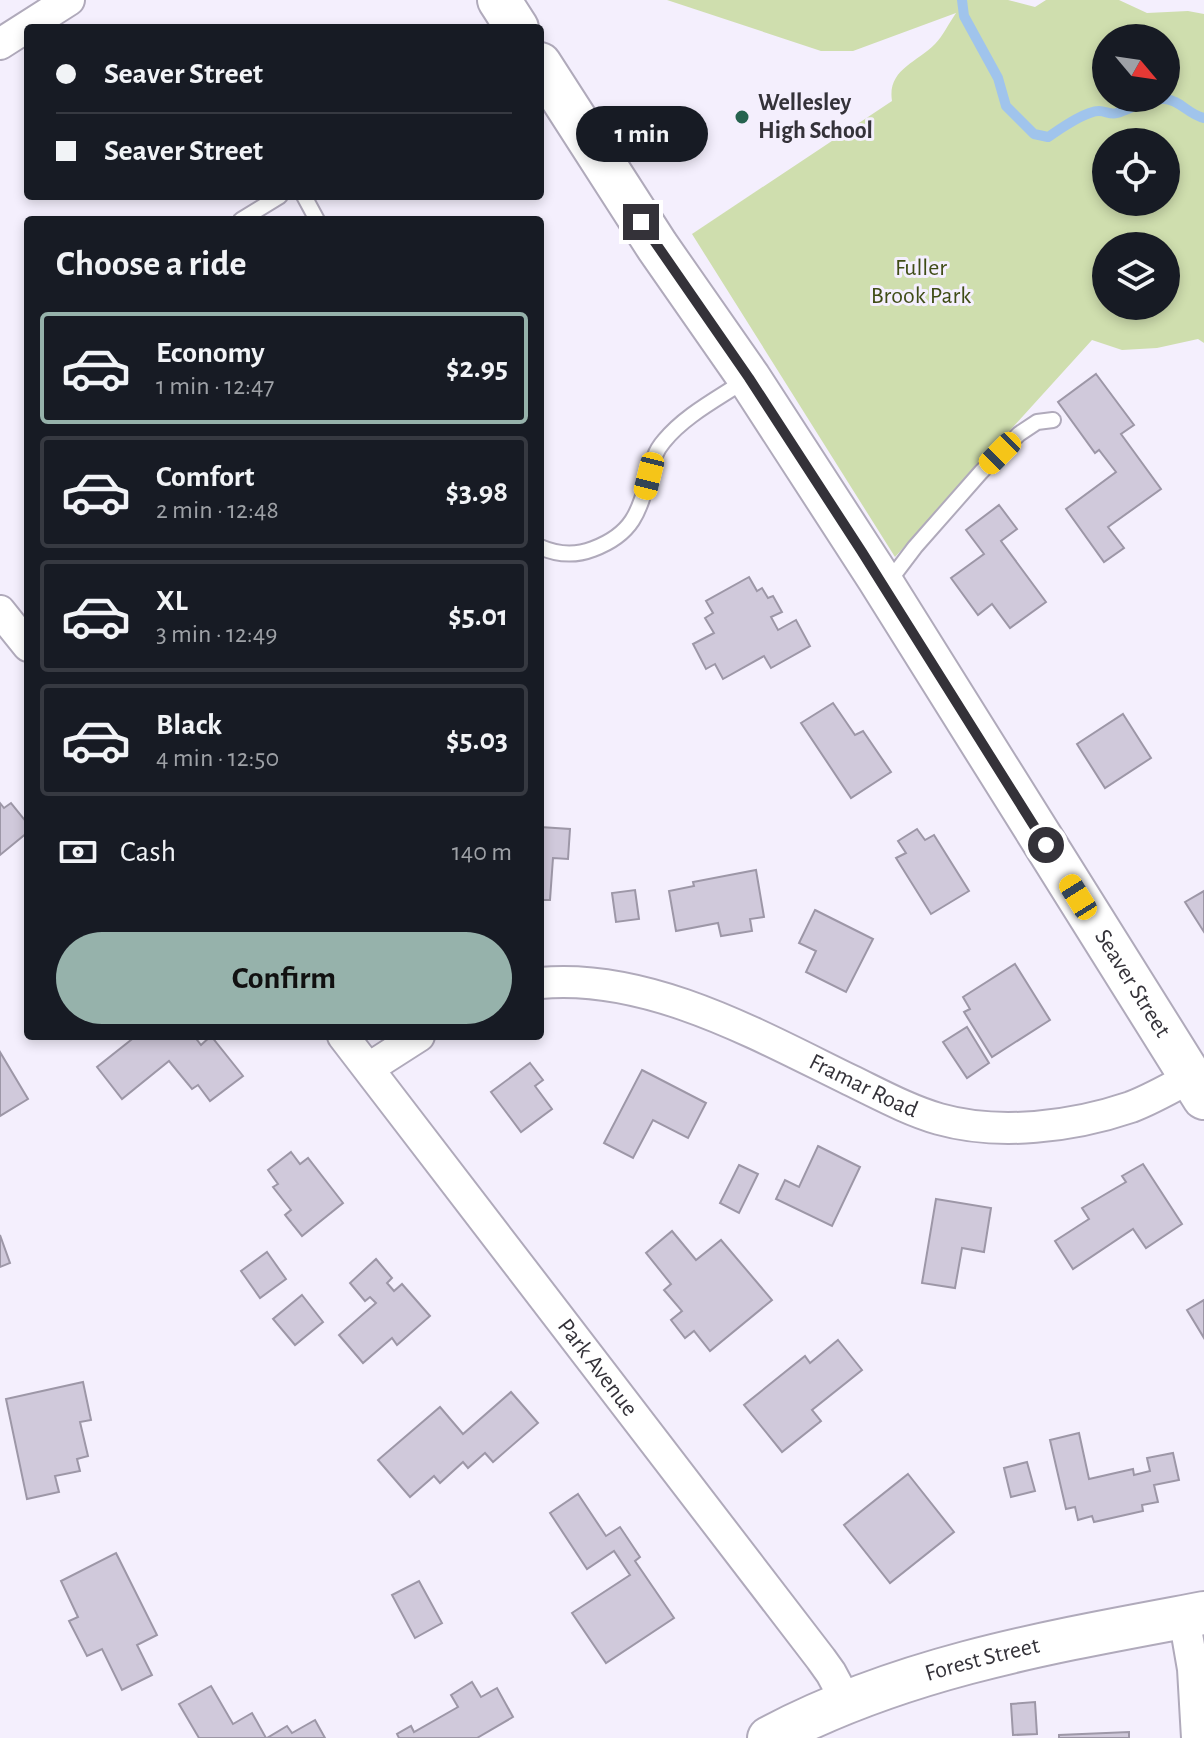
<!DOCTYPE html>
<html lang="en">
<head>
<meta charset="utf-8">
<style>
  :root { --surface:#171b24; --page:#20242c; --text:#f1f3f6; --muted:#9ea1a6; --line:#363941; --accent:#96b2ab }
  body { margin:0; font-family:"Alegreya Sans",sans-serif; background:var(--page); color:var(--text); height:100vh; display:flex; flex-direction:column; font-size:30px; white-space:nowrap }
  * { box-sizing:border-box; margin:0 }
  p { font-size:26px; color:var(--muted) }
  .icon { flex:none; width:44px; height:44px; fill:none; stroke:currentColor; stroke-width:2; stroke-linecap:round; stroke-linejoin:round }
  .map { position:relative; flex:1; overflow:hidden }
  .drawer { position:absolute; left:24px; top:216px; width:520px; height:824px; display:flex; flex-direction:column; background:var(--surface); border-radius:8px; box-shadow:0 4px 12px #0003 }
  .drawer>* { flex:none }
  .banner { position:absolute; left:24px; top:24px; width:520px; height:176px; border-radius:8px; box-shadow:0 4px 12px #0003; display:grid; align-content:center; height:176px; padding:0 32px; background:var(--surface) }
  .needle { width:52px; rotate:119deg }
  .buttons { position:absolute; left:1092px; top:24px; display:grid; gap:16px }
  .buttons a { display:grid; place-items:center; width:88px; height:88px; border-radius:50%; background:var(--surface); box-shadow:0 4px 12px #0003; font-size:40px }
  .end { position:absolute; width:36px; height:36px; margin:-18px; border:10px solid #343239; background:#fff; box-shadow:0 0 0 4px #fff }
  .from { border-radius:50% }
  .bubble { position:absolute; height:56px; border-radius:28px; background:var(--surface); box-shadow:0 4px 12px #0003; font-size:26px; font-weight:600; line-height:56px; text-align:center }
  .car { position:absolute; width:24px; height:48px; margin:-24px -12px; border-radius:10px; box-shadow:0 0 6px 2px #0007; background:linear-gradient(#f5c518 24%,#345 0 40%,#f5c518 0 76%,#345 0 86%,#f5c518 0) }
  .banner b { display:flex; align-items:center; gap:28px; height:76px; font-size:30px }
  .banner b+b { border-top:2px solid var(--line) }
  .banner i { width:20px; height:20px; background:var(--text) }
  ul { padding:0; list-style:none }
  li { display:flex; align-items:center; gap:24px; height:112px; margin:0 16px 12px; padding:0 16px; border:4px solid var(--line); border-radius:8px }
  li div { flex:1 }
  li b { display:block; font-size:30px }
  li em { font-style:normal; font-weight:600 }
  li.active { border-color:var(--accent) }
  li>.icon { width:72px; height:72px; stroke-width:1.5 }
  h2 { padding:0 32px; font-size:36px; line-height:96px }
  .pay { display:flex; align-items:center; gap:20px; height:88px; padding:0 32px; font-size:30px }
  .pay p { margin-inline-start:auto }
  .action { display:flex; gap:16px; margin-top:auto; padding:16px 32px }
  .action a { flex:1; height:92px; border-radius:48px; background:var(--accent); color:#111; font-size:32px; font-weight:600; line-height:92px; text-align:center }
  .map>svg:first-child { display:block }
</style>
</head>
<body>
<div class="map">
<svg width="1204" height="1738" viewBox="0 0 1204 1738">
  <rect width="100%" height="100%" fill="#f4effd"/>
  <path fill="#cfdeae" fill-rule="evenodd" d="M667 0H1008L1035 7 1046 0H1119L1147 13 1188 11 1204 14V343L1198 339 1157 348 1122 350 1092 340 895 557 692 234 892 101C887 70 916 63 935 44 943 36 949 23 956 13L853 51H821ZM1106 38H1166V98H1106ZM1106 142H1166V202H1106ZM1106 246H1166V306H1106Z"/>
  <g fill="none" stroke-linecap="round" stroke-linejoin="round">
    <path stroke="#a0c4ec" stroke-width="10" d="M962 0 964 16 998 78 1006 106 1034 134 1048 137C1060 129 1085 111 1099 111 1106 111 1110 115 1117 113 1133 108 1147 98 1165 99 1180 100 1189 115 1204 118"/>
  </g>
  <g fill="#d0c9db" stroke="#9d97a7" stroke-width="2">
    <path d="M1096 374 1134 425 1121 434 1161 489 1108 527 1124 548 1104 562 1066 509 1116 472 1099 450 1095 453 1058 402Z"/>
    <path d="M999 505 1017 529 1001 541 1046 602 1010 628 992 604 978 615 951 578 984 554 966 530Z"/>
    <path d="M749 577 757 591 762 588 768 598 773 596 782 612 771 617 778 630 796 620 810 646 771 668 764 656 723 679 715 664 706 669 693 644 714 633 705 618 713 613 706 601Z"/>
    <path d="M833 703 855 735 863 731 891 772 851 798 801 723Z"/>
    <path d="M1123 714 1151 758 1105 788 1077 744Z"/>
    <path d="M0 803 4 808 11 803 28 824V832L0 855Z"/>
    <path d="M540 827 570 829 568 859 553 858 550 900H540Z"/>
    <path d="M917 829 925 840 934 835 969 891 931 914 896 858 906 853 898 841Z"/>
    <path d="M756 870 764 917 750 919 752 931 721 936 718 923 676 931 669 891 694 886 693 882Z"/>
    <path d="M635 890 639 919 616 922 612 893Z"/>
    <path d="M1204 891V932L1185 902Z"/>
    <path d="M815 910 873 939 846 992 806 972 816 951 799 943Z"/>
    <path d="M1015 964 1050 1020 992 1057 964 1012 970 1009 963 997Z"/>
    <path d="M967 1027 989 1063 967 1078 943 1042Z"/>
    <path d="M136 1036H194L201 1045 211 1036 243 1076 210 1101 198 1085 192 1089 169 1061 122 1099 97 1067Z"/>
    <path d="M0 1052 28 1099 0 1116Z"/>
    <path d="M530 1063 543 1080 535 1086 552 1109 521 1132 491 1092Z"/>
    <path d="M642 1070 706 1103 688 1138 653 1120 633 1158 604 1143Z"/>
    <path d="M818 1146 860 1167 832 1226 776 1199 785 1180 799 1187Z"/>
    <path d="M291 1152 300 1164 308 1158 343 1203 302 1236 285 1215 291 1210 273 1187 278 1184 268 1170Z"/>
    <path d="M1143 1164 1182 1224 1146 1248 1133 1229 1073 1269 1055 1241 1089 1219 1082 1208 1126 1182 1122 1176Z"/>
    <path d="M739 1165 758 1174 739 1213 720 1203Z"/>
    <path d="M936 1199 991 1208 984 1252 962 1248 955 1288 922 1283Z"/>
    <path d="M672 1231 696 1260 721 1240 772 1300 710 1351 694 1331 685 1338 671 1320 682 1311 664 1290 671 1284 646 1253Z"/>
    <path d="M0 1235 10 1263 0 1267Z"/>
    <path d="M267 1252 286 1279 260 1298 241 1271Z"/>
    <path d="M376 1259 392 1278 387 1283 394 1291 402 1284 430 1316 397 1345 392 1338 363 1363 339 1335 376 1303 370 1297 365 1301 350 1283Z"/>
    <path d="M302 1295 323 1322 295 1345 273 1319Z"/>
    <path d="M1204 1300V1338L1187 1310Z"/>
    <path d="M838 1340 862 1370 812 1410 821 1421 782 1452 744 1405 805 1356 810 1363Z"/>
    <path d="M83 1382 91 1420 80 1422 88 1456 77 1459 80 1471 55 1476 59 1492 27 1499 6 1399Z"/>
    <path d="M511 1392 538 1423 493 1462 485 1453 468 1468 463 1462 440 1483 434 1476 410 1497 378 1460 440 1407 463 1434Z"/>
    <path d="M1079 1433 1089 1479 1133 1469 1134 1475 1150 1471 1147 1458 1173 1453 1179 1480 1154 1485 1158 1502 1142 1505 1143 1511 1094 1522 1092 1516 1078 1520 1075 1507 1066 1509 1050 1440Z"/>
    <path d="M1027 1462 1035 1491 1011 1497 1004 1468Z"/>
    <path d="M908 1474 954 1532 890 1583 844 1525Z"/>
    <path d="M578 1494 606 1536 620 1527 640 1557 635 1561 674 1618 606 1663 572 1613 630 1575 614 1551 587 1569 550 1513Z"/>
    <path d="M116 1553 157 1635 137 1645 152 1675 122 1690 102 1649 87 1656 69 1621 78 1617 61 1581Z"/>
    <path d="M419 1581 442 1623 415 1638 392 1595Z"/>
    <path d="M472 1682 481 1697 497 1688 513 1717 477 1738H399L397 1734 411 1726 414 1732 458 1707 451 1695Z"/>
    <path d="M211 1686 233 1724 252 1713 266 1738H199L179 1704Z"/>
    <path d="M1035 1702 1037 1734 1013 1735 1011 1704Z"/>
    <path d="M315 1720 325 1738H267L287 1726 292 1733Z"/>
    <path d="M1129 1732V1738H1059V1735Z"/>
  </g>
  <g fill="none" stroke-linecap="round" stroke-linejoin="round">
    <g stroke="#b0aabb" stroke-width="18">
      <g id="lane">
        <path d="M304 196 317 220"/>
        <path d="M241 220 280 196"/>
        <path d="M540 547C558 555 575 556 593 549 633 534 639 512 649 475 652 463 655 451 664 441 685 415 719 398 747 379"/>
        <path d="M887 584 915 547 981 472 1019 434 1037 422 1053 420"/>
      </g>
    </g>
    <g stroke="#b0aabb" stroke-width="34">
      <g id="street">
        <path d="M0 44 69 0"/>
        <path d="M0 611 28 646"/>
        <path id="s1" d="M540 983C648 973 756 1034 850 1080 879 1094 908 1110 939 1119 999 1136 1072 1127 1131 1107 1152 1099 1171 1088 1191 1077"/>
        <path id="s2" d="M343 1036 821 1659 831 1673 846 1701"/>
        <path d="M369 1068 419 1036"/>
        <path d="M1184 1617 1193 1669 1197 1738"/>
      </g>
    </g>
    <g stroke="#b0aabb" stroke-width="46">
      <g id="secondary">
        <path d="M499 0 517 28"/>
        <path id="s3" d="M540 64 657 246 749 378 878 577 1204 1098"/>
        <path id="s4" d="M769 1738C904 1666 1055 1641 1204 1613"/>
      </g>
    </g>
    <use href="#lane" stroke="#fff" stroke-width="14"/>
    <use href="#street" stroke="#fff" stroke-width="30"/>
    <use href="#secondary" stroke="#fff" stroke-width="42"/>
  </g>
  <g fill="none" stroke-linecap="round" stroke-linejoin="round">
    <path stroke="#343239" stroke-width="10" d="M641 222 749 378 862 552 1046 845"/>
  </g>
  <circle fill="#26634f" stroke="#f4effd" stroke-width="3" cx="742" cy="117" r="8"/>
  <g text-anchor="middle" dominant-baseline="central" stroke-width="6" stroke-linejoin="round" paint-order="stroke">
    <g font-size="24" font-weight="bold" fill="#343239" stroke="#f4effd" text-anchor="start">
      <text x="758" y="103">Wellesley<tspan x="758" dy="28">High School</tspan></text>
    </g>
    <g font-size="24" fill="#3f4c16" stroke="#f4effd">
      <text x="921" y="268">Fuller<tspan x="921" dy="28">Brook Park</tspan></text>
    </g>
    <g font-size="24" fill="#343239" stroke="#f4effd">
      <text stroke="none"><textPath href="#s3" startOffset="1094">Seaver Street</textPath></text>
      <text stroke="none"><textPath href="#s1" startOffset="344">Framar Road</textPath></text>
      <text stroke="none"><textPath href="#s2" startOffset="418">Park Avenue</textPath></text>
      <text stroke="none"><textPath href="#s4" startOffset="228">Forest Street</textPath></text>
    </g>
  </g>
</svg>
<div class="buttons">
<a><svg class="needle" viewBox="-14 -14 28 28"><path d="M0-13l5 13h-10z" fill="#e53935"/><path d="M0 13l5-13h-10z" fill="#9ea1a6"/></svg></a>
<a><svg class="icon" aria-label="locate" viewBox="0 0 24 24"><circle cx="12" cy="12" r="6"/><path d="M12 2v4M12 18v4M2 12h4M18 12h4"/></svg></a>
<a><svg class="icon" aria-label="layers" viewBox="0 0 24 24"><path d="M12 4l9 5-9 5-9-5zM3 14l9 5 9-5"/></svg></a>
</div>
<i class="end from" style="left:1046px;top:845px"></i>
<i class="end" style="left:641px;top:222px"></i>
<div class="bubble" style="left:576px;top:106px;width:132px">1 min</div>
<i class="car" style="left:1000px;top:453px;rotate:225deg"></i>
<i class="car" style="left:649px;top:476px;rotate:194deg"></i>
<i class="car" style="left:1078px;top:897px;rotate:328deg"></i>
<div class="banner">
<b><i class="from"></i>Seaver Street</b>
<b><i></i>Seaver Street</b>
</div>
<section class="drawer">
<h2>Choose a ride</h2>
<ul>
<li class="active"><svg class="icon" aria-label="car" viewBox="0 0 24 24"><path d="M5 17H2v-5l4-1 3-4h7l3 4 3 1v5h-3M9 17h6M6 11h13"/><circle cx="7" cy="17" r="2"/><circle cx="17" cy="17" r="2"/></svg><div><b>Economy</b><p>1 min · 12:47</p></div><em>$2.95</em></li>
<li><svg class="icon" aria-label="car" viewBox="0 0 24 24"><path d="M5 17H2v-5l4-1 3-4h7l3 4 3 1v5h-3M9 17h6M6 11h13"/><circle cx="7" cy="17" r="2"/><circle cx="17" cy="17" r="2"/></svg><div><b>Comfort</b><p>2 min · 12:48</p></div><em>$3.98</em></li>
<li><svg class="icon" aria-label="car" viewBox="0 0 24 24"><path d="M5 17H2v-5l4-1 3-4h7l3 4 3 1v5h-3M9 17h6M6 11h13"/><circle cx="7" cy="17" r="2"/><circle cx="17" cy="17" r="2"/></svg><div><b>XL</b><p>3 min · 12:49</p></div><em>$5.01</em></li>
<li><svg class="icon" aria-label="car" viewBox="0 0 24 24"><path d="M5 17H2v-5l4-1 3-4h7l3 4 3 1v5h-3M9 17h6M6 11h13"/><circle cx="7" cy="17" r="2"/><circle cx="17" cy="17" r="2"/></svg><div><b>Black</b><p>4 min · 12:50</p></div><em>$5.03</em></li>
</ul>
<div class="pay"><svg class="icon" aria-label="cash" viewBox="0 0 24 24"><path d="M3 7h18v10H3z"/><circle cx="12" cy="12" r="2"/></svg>Cash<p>140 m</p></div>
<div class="action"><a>Confirm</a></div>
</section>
</div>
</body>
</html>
